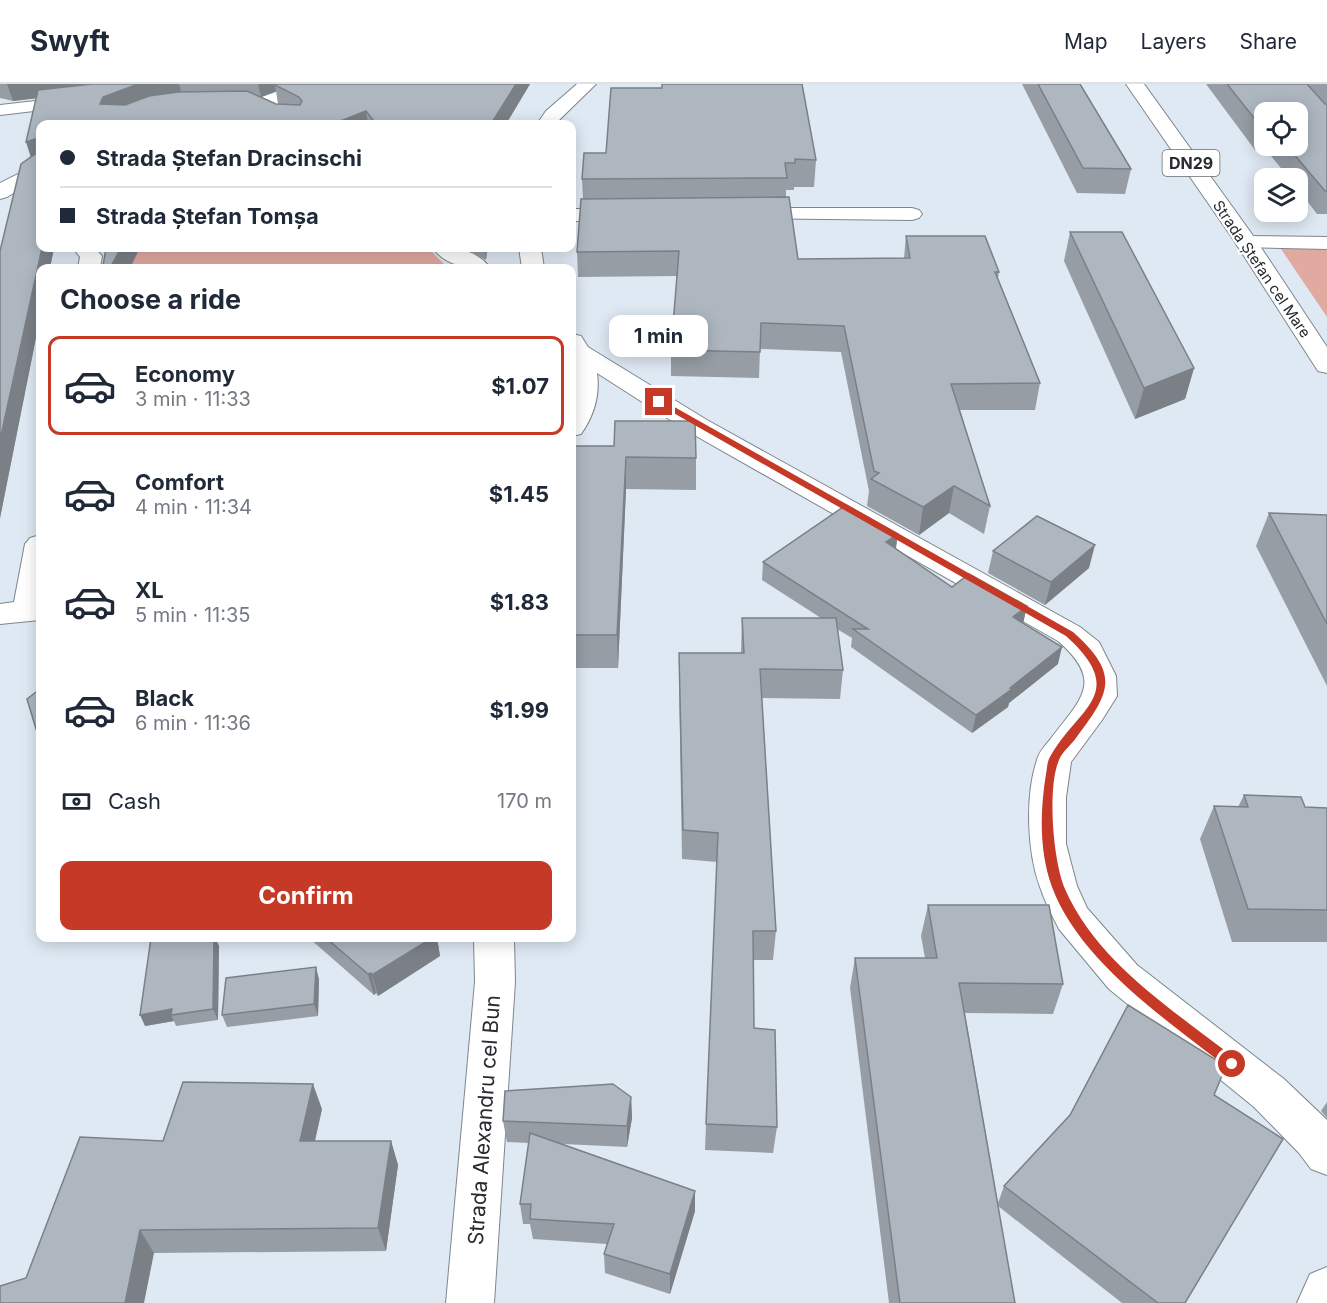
<!DOCTYPE html>
<html lang="en">
<head>
<meta charset="utf-8">
<style>
  :root { --surface:#fff; --page:#f2f2f3; --text:#1f2937; --muted:#747a83; --line:#e0e1e3; --accent:#c53926 }
  body { margin:0; font-family:Inter,sans-serif; background:var(--page); color:var(--text); height:100vh; display:flex; flex-direction:column; font-size:22px; white-space:nowrap }
  * { box-sizing:border-box; margin:0 }
  p { font-size:20px; color:var(--muted) }
  .icon { flex:none; width:33px; height:33px; fill:none; stroke:currentColor; stroke-width:2; stroke-linecap:round; stroke-linejoin:round }
  .map { position:relative; flex:1; overflow:hidden }
  .panel { position:absolute; left:36px; top:180px; width:540px; height:678px; display:flex; flex-direction:column; background:var(--surface); border-radius:12px; box-shadow:0 3px 15px #0003 }
  .panel>* { flex:none }
  .guide { position:absolute; left:36px; top:36px; width:540px; height:132px; border-radius:12px; box-shadow:0 3px 15px #0003; display:grid; align-content:center; height:132px; padding:0 24px; background:var(--surface) }
  .buttons { position:absolute; left:1254px; top:18px; display:grid; gap:12px }
  .buttons a { display:grid; place-items:center; width:54px; height:54px; border-radius:12px; background:var(--surface); box-shadow:0 3px 15px #0003; font-size:30px }
  .end { position:absolute; width:27px; height:27px; margin:-14px; border:8px solid #c53926; background:#fff; box-shadow:0 0 0 3px #fff }
  .from { border-radius:50% }
  .bubble { position:absolute; height:42px; border-radius:12px; background:var(--surface); box-shadow:0 3px 15px #0003; font-size:20px; font-weight:700; line-height:42px; text-align:center }
  .guide b { display:flex; align-items:center; gap:21px; height:57px; font-size:22px }
  .guide b+b { border-top:2px solid var(--line) }
  .guide i { width:15px; height:15px; background:var(--text) }
  ul { padding:0; list-style:none }
  li { display:flex; align-items:center; gap:18px; height:99px; margin:0 12px 9px; padding:0 12px; border:3px solid transparent; border-radius:12px }
  li div { flex:1 }
  li b { display:block; font-size:22px }
  li em { font-style:normal; font-weight:700 }
  li.current { border-color:var(--accent) }
  li>.icon { width:54px; height:54px; stroke-width:1.5 }
  h2 { padding:0 24px; font-size:27px; line-height:72px }
  .pay { display:flex; align-items:center; gap:15px; height:66px; padding:0 24px; font-size:22px }
  .pay p { margin-inline-start:auto }
  .action { display:flex; gap:12px; margin-top:auto; padding:12px 24px }
  .action a { flex:1; height:69px; border-radius:12px; background:var(--accent); color:#fff; font-size:24px; font-weight:700; line-height:69px; text-align:center }
  header { display:flex; align-items:center; gap:36px; box-sizing:border-box; height:84px; padding:0 30px; background:var(--surface); border-bottom:2px solid var(--line) }
  header strong { font-size:28px }
  nav { display:flex; gap:33px; margin-inline-start:auto; font-size:21px }
  .map>svg:first-child { display:block }
</style>
</head>
<body>
<header>
<strong>Swyft</strong>
<nav><a>Map</a><a>Layers</a><a>Share</a></nav>
</header>
<div class="map">
<svg width="1327" height="1219" viewBox="0 0 1327 1219">
  <rect width="100%" height="100%" fill="#dfe9f3"/>
  <g fill="#e1aaa0">
    <path d="M1277 159 1327 160V233Z"/>
    <path d="M126 164H428L448 184H124Z"/>
  </g>
  <g fill="none" stroke-linecap="round" stroke-linejoin="round">
    <g stroke="#7d868e" stroke-width="2">
      <g id="street">
        <path d="M298 0H324L321 4C288 16 254 33 218 24L215 20 218 16H253Z"/>
        <path d="M577 0H596L555 40H537L546 27Z"/>
        <path d="M79 12 85 13 88 17 85 21 0 31V21Z"/>
        <path d="M40 79V93L7 113 0 115V99Z"/>
        <path d="M745 124H912L919 126 922 130 919 134 912 136 738 134 735 130 738 126Z"/>
        <path d="M572 125H625L632 127 635 131 632 135 625 137H572Z"/>
        <path d="M1246 152 1327 153V165L1238 163 1235 158 1238 153Z"/>
        <path d="M73 164H95L102 172 100 184H78L80 173Z"/>
        <path d="M433 164C452 162 478 166 490 184 471 186 445 182 433 164Z"/>
        <path d="M519 164H541L544 184H522Z"/>
        <path d="M572 250 581 252 588 263 707 336 1080 543 1099 558 1116 592 1117 612 1102 636 1071 678 1066 713V760L1077 802 1087 824 1137 881 1284 995 1327 1036V1091L1311 1085 1299 1069 1254 1023 1109 905 1059 845C1052 832 1045 818 1040 803 1027 768 1025 711 1037 676 1039 667 1047 660 1052 653 1082 614 1104 597 1058 557L689 348 597 289C600 311 594 332 581 350L572 352Z"/>
        <path d="M40 451V536L0 540V520L14 518 25 460 30 454Z"/>
        <path d="M474 854H514L515 898 494 1219H446L475 898Z"/>
        <path d="M1327 1183V1219H1297L1310 1190Z"/>
      </g>
    </g>
    <g stroke="#7d868e" stroke-width="2">
      <path id="primary" d="M1126 0H1144L1254 153 1327 263V289L1318 287 1235 158Z"/>
    </g>
    <use href="#street" fill="#fff" fill-rule="evenodd"/>
    <use href="#primary" fill="#fff" fill-rule="evenodd"/>
  </g>
  <g fill="#969da5" fill-rule="evenodd">
    <path d="M0 0H530L506 40H40V164H54L0 434V167L31 73 36 14 13 17 0 14ZM276 7 278 20H276L260 13Z"/>
    <path d="M1022 0H1080L1131 85 1125 110 1077 109Z"/>
    <path d="M1206 0H1327V130H1317L1298 105V94H1289L1266 66H1255ZM1264 28 1298 62H1264Z"/>
    <path d="M606 69 816 76 814 103H794V106H786V113L798 175 904 174 906 152 999 188 998 194 1040 299 1035 326H960L990 422 984 450 949 429 919 451 867 422 869 407 841 268 760 265 759 294 671 292V266L677 192 578 193 577 168 583 115 582 95Z"/>
    <path d="M1070 148 1194 284 1185 315 1135 335 1064 177Z"/>
    <path d="M465 164H487L486 176 466 165Z"/>
    <path d="M572 362 696 374V406L626 405 618 584H572Z"/>
    <path d="M1269 429 1327 431V602L1256 462Z"/>
    <path d="M898 450 896 465 952 503 1027 522 1023 539 1058 580 1009 619 1008 623 972 649 851 563 852 554 837 545 843 586 840 615 762 614 776 847 773 876H753L754 944 777 1043 773 1069 705 1066 717 778 682 775 679 598V569H741L742 534H821L762 496 763 478Z"/>
    <path d="M993 467 1089 484 1045 521 988 489Z"/>
    <path d="M1244 711 1305 723 1327 724V858H1232L1200 755 1214 722 1238 723Z"/>
    <path d="M928 821 1063 900 1053 930 965 929 998 1119 1004 1102 1214 1011 1185 1219H1122L998 1122 1015 1219H889L850 904 855 874H925L921 852Z"/>
    <path d="M121 854H215L219 862 218 936 176 942 174 937 145 942 150 858 122 857Z"/>
    <path d="M309 854H437L440 872 378 912 376 909 374 911Z"/>
    <path d="M319 895 318 932 227 943 222 931Z"/>
    <path d="M631 1013 632 1034 627 1063 563 1060 695 1107V1127L670 1210 605 1189 604 1170 607 1160 533 1155 530 1140H523L520 1120 529 1059 507 1058 503 1037Z"/>
    <path d="M1327 1018V1034L1321 1027Z"/>
    <path d="M322 1025 315 1057H391L398 1081 386 1167 154 1169 26 1194 163 1057Z"/>
  </g>
  <g fill="#7a8086">
    <path d="M7 0H90L92 8 13 17Z"/>
    <path d="M138 0H179L183 14 109 34 100 20 103 13Z"/>
    <path d="M258 0H293L275 1 276 7 261 13Z"/>
    <path d="M516 0H530L506 40H491Z"/>
    <path d="M366 27 368 40H333Z"/>
    <path d="M35 55 40 74 33 80 26 58Z"/>
    <path d="M42 164H54L50 184H40V233L0 434V356Z"/>
    <path d="M121 164H140L130 184H110Z"/>
    <path d="M485 164H487L486 176Z"/>
    <path d="M1194 284 1185 315 1135 335 1144 304Z"/>
    <path d="M626 373V405L618 584 617 551Z"/>
    <path d="M954 402 949 429 919 451 923 423Z"/>
    <path d="M898 450 895 467 886 458Z"/>
    <path d="M1095 461 1089 484 1045 521 1051 498Z"/>
    <path d="M1027 522 1023 540 1013 533Z"/>
    <path d="M1062 563 1058 580 1009 619 1008 623 972 649 976 631Z"/>
    <path d="M214 854H215L219 862 218 936 213 925Z"/>
    <path d="M432 854H437L440 872 378 912 372 891Z"/>
    <path d="M316 883 319 895 318 932 314 920Z"/>
    <path d="M371 889 376 909 374 911 368 890Z"/>
    <path d="M172 925 171 931 174 937 145 942 140 931Z"/>
    <path d="M313 1000 322 1025 309 1082 300 1057Z"/>
    <path d="M631 1013 632 1034 627 1063V1042Z"/>
    <path d="M391 1057 398 1081 386 1167 378 1144Z"/>
    <path d="M695 1107V1127L670 1210V1190Z"/>
    <path d="M140 1146 154 1169 144 1219H125Z"/>
  </g>
  <g fill="#aeb7c0" stroke="#7a8086" stroke-width="1.5">
    <path d="M92 0H138L103 13 100 20 125 21 149 12 178 8 247 7 276 20 300 21 302 17 299 13 275 1 277 0H516L491 40H376L366 27 333 40H40V164H42L0 356V167L21 80 35 70V55L26 58 38 6Z"/>
    <path d="M662 0H802L816 76 795 75V79H785L787 94 582 95 584 69H606L611 4H662Z"/>
    <path d="M1038 0H1080L1131 85 1083 84Z"/>
    <path d="M1227 0H1307L1325 20H1327V107H1325L1287 62H1298V28H1264V44H1262Z"/>
    <path d="M789 113 798 175 910 174 906 152H985L999 188H995L1040 299 951 300 990 422 954 402 923 423 871 395 879 389 874 387 844 242 761 239 760 268 671 266 679 167 577 168 581 115Z"/>
    <path d="M1070 148H1122L1194 284 1144 304Z"/>
    <path d="M106 164H121L110 184 103 182Z"/>
    <path d="M615 337H695L696 374 626 373 617 551H572V362H614Z"/>
    <path d="M846 421 898 450 886 458 952 503 969 490 1027 522 1013 533 1062 563 1010 604 1012 605 976 631 853 545H868L763 478Z"/>
    <path d="M1269 429 1327 431V540Z"/>
    <path d="M1037 432 1095 461 1051 498 993 467Z"/>
    <path d="M742 534H836L843 586 760 585 776 847H753L754 944 775 946 777 1043 706 1040 718 749 683 746 679 569H744Z"/>
    <path d="M40 605V658L27 615Z"/>
    <path d="M1244 711 1301 713 1305 723 1327 724V826L1248 825 1214 722 1248 723Z"/>
    <path d="M928 821H1049L1063 900 959 899 1015 1219H900L855 874H937Z"/>
    <path d="M151 854H214L213 925 171 931 172 925 140 931Z"/>
    <path d="M326 854H432L372 891 371 889 368 890Z"/>
    <path d="M316 883 314 920 222 931 226 894Z"/>
    <path d="M1128 921 1226 982 1214 1011 1283 1055 1185 1219H1158L1004 1102 1070 1031Z"/>
    <path d="M183 998 313 1000 300 1057H391L378 1144 140 1146 125 1219H0V1202L26 1194 80 1053 163 1057Z"/>
    <path d="M613 1000 631 1013 627 1042 503 1037 505 1007Z"/>
    <path d="M530 1049 695 1107 670 1190 604 1170 614 1140 530 1135 531 1120H520Z"/>
  </g>
  <path fill="#c53926" d="M656 316H662L1073 548C1120 590 1111 608 1076 654 1071 661 1062 668 1059 676 1047 703 1053 778 1065 805 1098 880 1175 927 1237 976L1239 980 1237 984H1228C1167 936 1080 878 1052 803 1039 767 1040 727 1046 690 1047 685 1047 678 1050 673 1078 623 1130 610 1066 552L656 319Z"/>
  <g text-anchor="middle" dominant-baseline="central" stroke-width="4.5" stroke-linejoin="round" paint-order="stroke">
    <g font-size="15" fill="#282b2f" stroke="#fff">
      <text transform="translate(1262 185) rotate(56)">Strada Ștefan cel Mare</text>
    </g>
    <rect fill="#fff" stroke="#686b6d" stroke-width="1.5" x="1162.5" y="66" width="57" height="26" rx="4.5"/>
    <g font-size="16" font-weight="bold" fill="#282b2f">
      <text x="1191" y="79">DN29</text>
    </g>
    <g font-size="21" fill="#282b2f" stroke="#fff">
      <text transform="translate(484 1036) rotate(-86)">Strada Alexandru cel Bun</text>
    </g>
  </g>
</svg>
<div class="buttons">
<a><svg class="icon" aria-label="locate" viewBox="0 0 24 24"><circle cx="12" cy="12" r="6"/><path d="M12 2v4M12 18v4M2 12h4M18 12h4"/></svg></a>
<a><svg class="icon" aria-label="layers" viewBox="0 0 24 24"><path d="M12 4l9 5-9 5-9-5zM3 14l9 5 9-5"/></svg></a>
</div>
<i class="end from" style="left:1232px;top:980px"></i>
<i class="end" style="left:659px;top:318px"></i>
<div class="bubble" style="left:609px;top:231px;width:99px">1 min</div>
<div class="guide">
<b><i class="from"></i>Strada Ștefan Dracinschi</b>
<b><i></i>Strada Ștefan Tomșa</b>
</div>
<section class="panel">
<h2>Choose a ride</h2>
<ul>
<li class="current"><svg class="icon" aria-label="car" viewBox="0 0 24 24"><path d="M5 17H2v-5l4-1 3-4h7l3 4 3 1v5h-3M9 17h6M6 11h13"/><circle cx="7" cy="17" r="2"/><circle cx="17" cy="17" r="2"/></svg><div><b>Economy</b><p>3 min · 11:33</p></div><em>$1.07</em></li>
<li><svg class="icon" aria-label="car" viewBox="0 0 24 24"><path d="M5 17H2v-5l4-1 3-4h7l3 4 3 1v5h-3M9 17h6M6 11h13"/><circle cx="7" cy="17" r="2"/><circle cx="17" cy="17" r="2"/></svg><div><b>Comfort</b><p>4 min · 11:34</p></div><em>$1.45</em></li>
<li><svg class="icon" aria-label="car" viewBox="0 0 24 24"><path d="M5 17H2v-5l4-1 3-4h7l3 4 3 1v5h-3M9 17h6M6 11h13"/><circle cx="7" cy="17" r="2"/><circle cx="17" cy="17" r="2"/></svg><div><b>XL</b><p>5 min · 11:35</p></div><em>$1.83</em></li>
<li><svg class="icon" aria-label="car" viewBox="0 0 24 24"><path d="M5 17H2v-5l4-1 3-4h7l3 4 3 1v5h-3M9 17h6M6 11h13"/><circle cx="7" cy="17" r="2"/><circle cx="17" cy="17" r="2"/></svg><div><b>Black</b><p>6 min · 11:36</p></div><em>$1.99</em></li>
</ul>
<div class="pay"><svg class="icon" aria-label="cash" viewBox="0 0 24 24"><path d="M3 7h18v10H3z"/><circle cx="12" cy="12" r="2"/></svg>Cash<p>170 m</p></div>
<div class="action"><a>Confirm</a></div>
</section>
</div>
</body>
</html>
